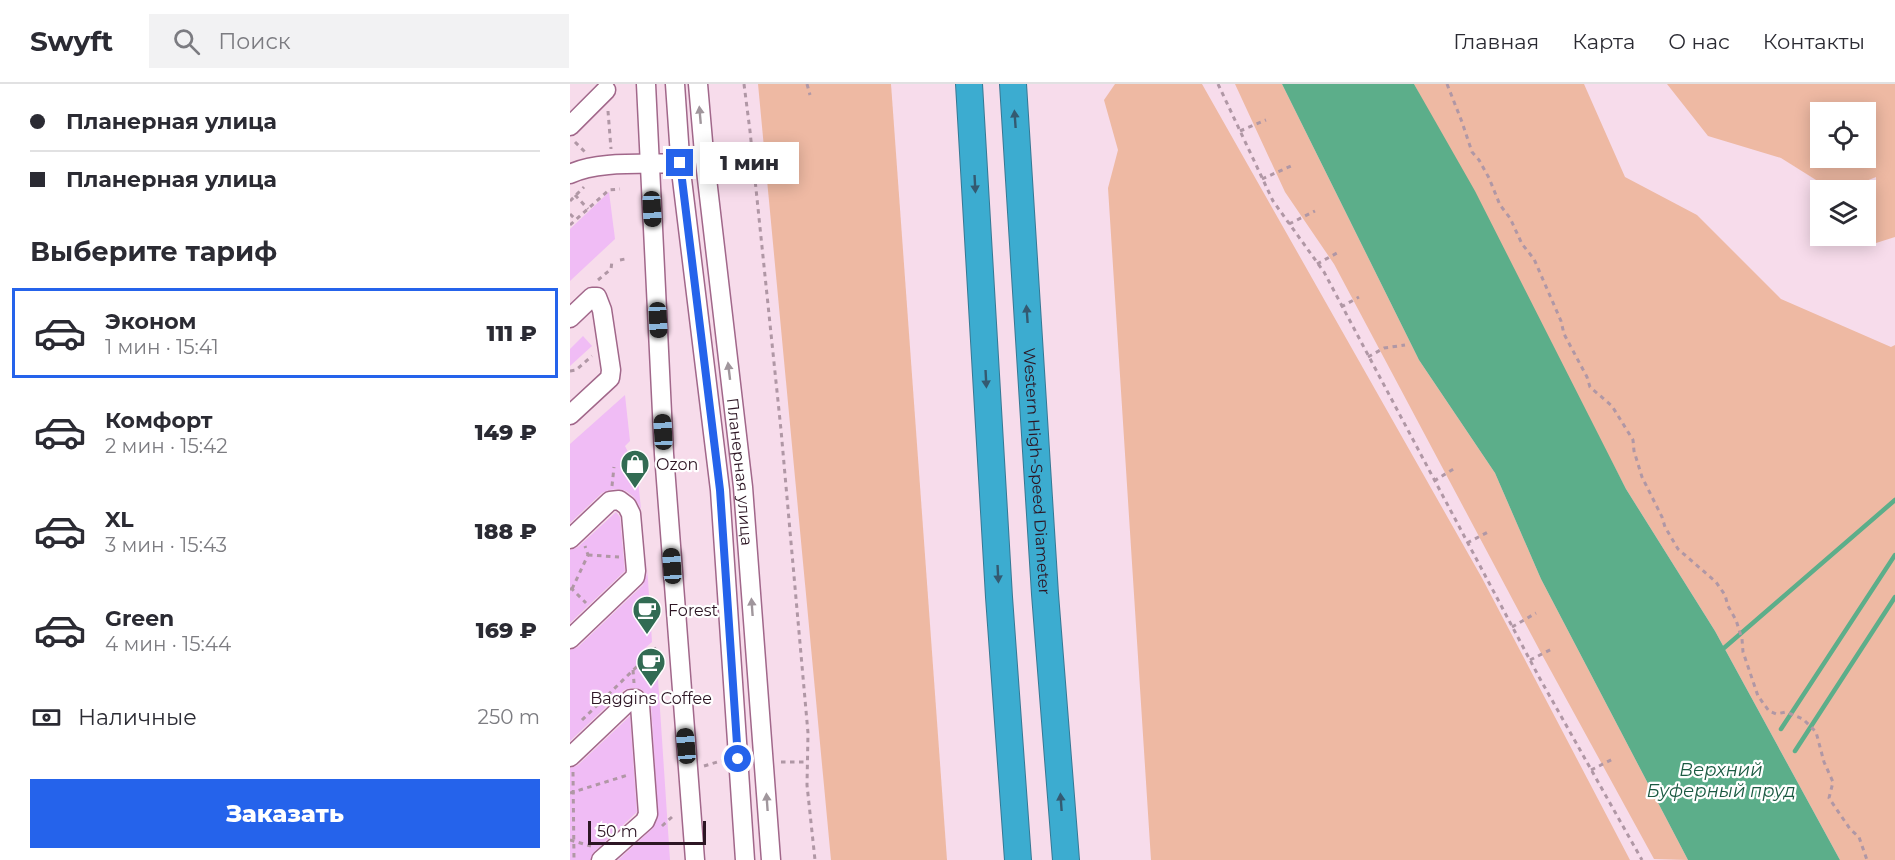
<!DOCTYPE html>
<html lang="ru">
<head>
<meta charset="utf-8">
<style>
  :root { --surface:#fff; --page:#f2f2f3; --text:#2b2b33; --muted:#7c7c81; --line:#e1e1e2; --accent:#2563eb }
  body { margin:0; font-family:Montserrat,sans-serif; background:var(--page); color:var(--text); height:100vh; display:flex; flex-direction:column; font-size:22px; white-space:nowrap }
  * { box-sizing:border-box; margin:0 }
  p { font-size:20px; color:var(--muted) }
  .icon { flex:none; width:33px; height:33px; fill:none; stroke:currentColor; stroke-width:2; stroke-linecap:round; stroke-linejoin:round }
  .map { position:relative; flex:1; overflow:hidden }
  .panel { display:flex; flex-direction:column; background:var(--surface); width:570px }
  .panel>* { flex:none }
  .top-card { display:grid; align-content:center; height:132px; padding:0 30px; background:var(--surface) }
  .fabs { position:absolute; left:1240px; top:18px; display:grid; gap:12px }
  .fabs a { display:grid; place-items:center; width:66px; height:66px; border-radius:0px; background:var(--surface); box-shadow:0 3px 15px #0003; font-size:30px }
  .scale { position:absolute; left:18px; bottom:15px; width:118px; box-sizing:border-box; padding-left:6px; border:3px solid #2d1624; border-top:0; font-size:16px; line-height:21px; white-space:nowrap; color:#2d1624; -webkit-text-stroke:4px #fff; paint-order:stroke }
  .end { position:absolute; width:27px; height:27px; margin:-14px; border:8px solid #2563eb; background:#fff; box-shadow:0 0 0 3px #fff }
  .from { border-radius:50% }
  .bubble { position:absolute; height:42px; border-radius:0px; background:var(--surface); box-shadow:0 3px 15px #0003; font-size:20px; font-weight:800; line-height:42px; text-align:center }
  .car { position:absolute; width:18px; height:36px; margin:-18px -9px; border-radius:8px; box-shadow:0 0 4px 2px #0007; background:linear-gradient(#222 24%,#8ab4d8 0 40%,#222 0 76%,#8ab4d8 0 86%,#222 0) }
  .top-card b { display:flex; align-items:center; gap:21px; height:57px; font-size:22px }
  .top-card b+b { border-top:2px solid var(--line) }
  .top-card i { width:15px; height:15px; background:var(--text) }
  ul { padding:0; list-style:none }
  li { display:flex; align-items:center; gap:18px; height:90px; margin:0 12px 9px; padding:0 18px; border:3px solid transparent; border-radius:0px }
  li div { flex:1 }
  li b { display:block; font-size:22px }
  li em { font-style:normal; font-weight:800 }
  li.selected { border-color:var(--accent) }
  li>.icon { width:54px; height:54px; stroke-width:1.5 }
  h2 { padding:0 30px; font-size:27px; line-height:72px }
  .pay { display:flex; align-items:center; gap:15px; height:66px; padding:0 30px; font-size:22px }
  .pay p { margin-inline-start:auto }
  .button { display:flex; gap:12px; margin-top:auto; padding:12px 30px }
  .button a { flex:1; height:69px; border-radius:0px; background:var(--accent); color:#fff; font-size:24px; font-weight:800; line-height:69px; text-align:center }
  header { display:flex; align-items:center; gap:36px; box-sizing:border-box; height:84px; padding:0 30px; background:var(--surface); border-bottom:2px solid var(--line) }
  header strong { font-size:28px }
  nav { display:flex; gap:33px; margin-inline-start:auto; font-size:21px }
  .search { width:420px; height:54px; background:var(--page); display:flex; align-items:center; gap:15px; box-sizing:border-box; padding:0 21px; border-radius:0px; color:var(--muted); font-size:22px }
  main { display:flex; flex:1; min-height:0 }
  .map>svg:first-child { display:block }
</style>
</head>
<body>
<header>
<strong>Swyft</strong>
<div class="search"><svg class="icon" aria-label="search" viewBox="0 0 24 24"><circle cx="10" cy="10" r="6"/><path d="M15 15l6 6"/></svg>Поиск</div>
<nav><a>Главная</a><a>Карта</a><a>О нас</a><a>Контакты</a></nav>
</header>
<main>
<section class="panel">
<div class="top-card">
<b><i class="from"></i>Планерная улица</b>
<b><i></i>Планерная улица</b>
</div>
<h2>Выберите тариф</h2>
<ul>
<li class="selected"><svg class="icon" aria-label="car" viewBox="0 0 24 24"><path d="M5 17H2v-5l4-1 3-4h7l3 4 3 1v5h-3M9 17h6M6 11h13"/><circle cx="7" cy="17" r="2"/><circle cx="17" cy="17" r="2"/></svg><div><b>Эконом</b><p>1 мин · 15:41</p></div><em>111 ₽</em></li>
<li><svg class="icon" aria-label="car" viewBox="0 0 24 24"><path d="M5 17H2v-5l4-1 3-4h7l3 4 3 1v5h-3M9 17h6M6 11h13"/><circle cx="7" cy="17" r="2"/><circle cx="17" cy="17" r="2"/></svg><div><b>Комфорт</b><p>2 мин · 15:42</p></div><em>149 ₽</em></li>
<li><svg class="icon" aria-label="car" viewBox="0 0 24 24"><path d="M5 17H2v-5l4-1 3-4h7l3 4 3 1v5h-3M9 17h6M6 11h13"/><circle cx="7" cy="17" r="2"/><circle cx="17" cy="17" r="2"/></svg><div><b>XL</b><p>3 мин · 15:43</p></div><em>188 ₽</em></li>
<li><svg class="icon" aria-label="car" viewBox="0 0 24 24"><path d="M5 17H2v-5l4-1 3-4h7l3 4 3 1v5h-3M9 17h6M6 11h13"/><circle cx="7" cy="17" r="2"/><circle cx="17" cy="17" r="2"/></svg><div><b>Green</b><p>4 мин · 15:44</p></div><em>169 ₽</em></li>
</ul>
<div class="pay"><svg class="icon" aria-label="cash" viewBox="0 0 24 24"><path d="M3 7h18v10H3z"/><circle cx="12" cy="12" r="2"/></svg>Наличные<p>250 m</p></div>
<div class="button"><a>Заказать</a></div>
</section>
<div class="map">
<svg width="1325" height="776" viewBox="0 0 1325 776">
  <rect width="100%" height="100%" fill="#f7dceb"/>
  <g fill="#eeb9a3" fill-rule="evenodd">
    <path d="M188 0H321L377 776H261Z"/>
    <path d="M545 0H632L912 494 1060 776H581L538 104 548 66 534 16Z"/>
    <path d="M665 0H712L849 276 925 389 971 495 1118 776 1084 775 970 567 764 180 715 108Z"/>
    <path d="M844 0H1014L1055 93 1127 131 1211 215 1321 263 1325 261V776H1270L1145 547 1056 405Z"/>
    <path d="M1097 0H1325V153L1306 159V93L1274 106H1262L1211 74 1138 52ZM1251 28H1296V74H1251Z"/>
  </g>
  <path fill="#5cae8a" d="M712 0H844L905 107 1056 405 1145 547 1270 776H1118L971 495 925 389 849 276Z"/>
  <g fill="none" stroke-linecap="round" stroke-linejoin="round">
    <g stroke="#5cae8a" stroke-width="4.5">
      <path d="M1154 564 1325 416"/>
      <path d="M1211 645 1325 471"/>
      <path d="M1225 667 1325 513"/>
    </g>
  </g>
  <g fill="#f0bcf5">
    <path d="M39 108 45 155 0 197V145Z"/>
    <path d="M13 252 22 262 0 282V265Z"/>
    <path d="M55 311 60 357 55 362 67 386 71 425 64 413 56 407 48 405 39 406 32 409 0 439V360Z"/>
    <path d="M46 428 50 433 55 487 0 539V466L8 463Z"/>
    <path d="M76 474 78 496 82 558 74 565 88 595 100 776H48L82 745 88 734 81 620 75 609 71 605 61 604 54 606 0 657V566L8 563 73 501 77 489Z"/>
    <path d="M60 632 67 728 24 768 20 776H0V684L8 681Z"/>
  </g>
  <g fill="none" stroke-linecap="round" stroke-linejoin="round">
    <g stroke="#a1678a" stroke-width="21">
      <g id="minor">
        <path d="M76 0 94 370 125 776"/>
        <path d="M105 0 111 87 150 406 175 776"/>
        <path id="s1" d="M128 0 134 69 173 403 201 776"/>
        <path d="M0 42 36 6"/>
        <path d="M0 90C29 76 78 81 110 79"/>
        <path d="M0 234 22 213H27L32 226 41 286 40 294 0 331"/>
        <path d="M0 455 40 417 49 416 57 422 61 430 66 487 65 493 0 555"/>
        <path d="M0 673 61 615H66L70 621 78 730 75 737 31 776"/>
      </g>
    </g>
    <g stroke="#377894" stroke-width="28">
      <g id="highway">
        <path d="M399 0 429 513 448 776"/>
        <path id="s2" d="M443 0 475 510 496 776"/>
      </g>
    </g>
    <g stroke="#b097a5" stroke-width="3" stroke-dasharray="4.5 4.5" stroke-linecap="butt">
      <path d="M174 0 180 47 211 346 238 649 237 701 245 776"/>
      <path d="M237 0 240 11"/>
      <path d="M648 0 703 117 754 188 969 593 1072 776"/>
      <path d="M877 0 892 38 902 68 909 76 919 94 930 121 940 134 952 160 964 175 991 237 994 250 1017 293 1020 303 1042 322 1063 356 1064 367 1072 393 1092 433 1095 443 1108 465 1146 498 1155 511 1158 522 1166 536 1172 555 1173 568 1188 612 1199 627 1206 630 1216 628 1233 635 1246 648 1254 678 1263 698 1259 714 1280 745 1289 753 1297 776"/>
      <path d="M38 27 41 65"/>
      <path d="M670 47 696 36"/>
      <path d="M5 58 15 68"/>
      <path d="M692 95 721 82"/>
      <path d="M5 111 18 125"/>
      <path d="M0 117 14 103"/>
      <path d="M0 130 6 136"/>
      <path d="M719 140 745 127"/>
      <path d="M0 141 39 106 50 105"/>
      <path d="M50 176 55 175"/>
      <path d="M747 180 767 169"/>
      <path d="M28 196 41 185 42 177"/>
      <path d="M771 223 789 213"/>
      <path d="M798 273 814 264 835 261"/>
      <path d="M0 287 6 286 22 272"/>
      <path d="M864 397 885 384"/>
      <path d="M42 402 44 383"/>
      <path d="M897 459 918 448"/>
      <path d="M18 471 49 473"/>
      <path d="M0 505H2L16 519"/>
      <path d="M2 505 18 471 15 462"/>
      <path d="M942 543 966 529"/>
      <path d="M960 576 984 564"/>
      <path d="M63 586 64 599"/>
      <path d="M12 636 88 562"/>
      <path d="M211 678H237"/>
      <path d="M134 682 154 676"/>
      <path d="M1021 686 1045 674"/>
      <path d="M3 688 4 776"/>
      <path d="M0 709 58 691"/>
      <path d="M92 742 102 733"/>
      <path d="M0 756 21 762"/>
    </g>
    <use href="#minor" stroke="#fff" stroke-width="18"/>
    <use href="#highway" stroke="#3cacd0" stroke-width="26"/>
  </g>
  <defs><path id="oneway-solid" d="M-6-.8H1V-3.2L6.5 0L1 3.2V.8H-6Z" transform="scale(1.5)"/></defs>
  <g fill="#a0969c">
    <use href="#oneway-solid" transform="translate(130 31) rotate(-95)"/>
    <use href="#oneway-solid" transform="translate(159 287) rotate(-97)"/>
    <use href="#oneway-solid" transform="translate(182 523) rotate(-94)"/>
    <use href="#oneway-solid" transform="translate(197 718) rotate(-94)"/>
  </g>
  <g fill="#345a71">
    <use href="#oneway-solid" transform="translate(445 35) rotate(-94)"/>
    <use href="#oneway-solid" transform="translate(405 100) rotate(87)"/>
    <use href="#oneway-solid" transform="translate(457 230) rotate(-94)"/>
    <use href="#oneway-solid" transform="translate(416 295) rotate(87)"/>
    <use href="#oneway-solid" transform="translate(428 490) rotate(87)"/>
    <use href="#oneway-solid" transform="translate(491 718) rotate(-94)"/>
  </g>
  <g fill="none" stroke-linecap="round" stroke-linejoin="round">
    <path stroke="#2563eb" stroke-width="8" d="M110 79 150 406 168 675"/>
  </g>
  <defs>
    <g id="shop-pin" transform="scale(1.5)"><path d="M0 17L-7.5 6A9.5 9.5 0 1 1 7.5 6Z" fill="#326b53" stroke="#fff"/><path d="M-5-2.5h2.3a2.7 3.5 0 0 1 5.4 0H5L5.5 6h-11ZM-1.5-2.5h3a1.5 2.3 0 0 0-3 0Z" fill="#fff"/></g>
    <g id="cafe-pin" transform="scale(1.5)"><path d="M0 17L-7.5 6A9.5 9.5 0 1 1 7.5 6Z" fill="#326b53" stroke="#fff"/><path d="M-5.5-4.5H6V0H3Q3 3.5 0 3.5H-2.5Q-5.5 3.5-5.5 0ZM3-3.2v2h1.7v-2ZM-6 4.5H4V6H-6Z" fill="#fff"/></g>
  </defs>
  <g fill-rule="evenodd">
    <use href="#shop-pin" x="65" y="380"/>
    <use href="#cafe-pin" x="77" y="526"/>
    <use href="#cafe-pin" x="81" y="578"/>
  </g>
  <g text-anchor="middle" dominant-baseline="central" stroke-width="4.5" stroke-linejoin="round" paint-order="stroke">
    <g font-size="16" fill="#2d1624" stroke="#fff" text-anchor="start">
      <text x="86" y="380">Ozon</text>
      <text x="98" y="526">Forest</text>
      <text x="81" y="614" text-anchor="middle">Baggins Coffee</text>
    </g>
    <g font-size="16" fill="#2d1624" stroke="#fff">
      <text stroke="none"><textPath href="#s1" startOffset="390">Планерная улица</textPath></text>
      <text stroke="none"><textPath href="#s2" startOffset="388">Western High-Speed Diameter</textPath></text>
    </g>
    <g font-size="18" font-style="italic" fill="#1b5a42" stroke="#fff">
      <text x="1151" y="686">Верхний<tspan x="1151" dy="21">Буферный пруд</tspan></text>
    </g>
  </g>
</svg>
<div class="fabs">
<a><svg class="icon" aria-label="locate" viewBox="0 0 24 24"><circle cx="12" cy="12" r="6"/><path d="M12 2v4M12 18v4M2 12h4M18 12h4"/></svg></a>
<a><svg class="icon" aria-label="layers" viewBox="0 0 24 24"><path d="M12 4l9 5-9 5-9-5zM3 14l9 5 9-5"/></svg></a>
</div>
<div class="scale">50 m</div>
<i class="end from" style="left:168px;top:675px"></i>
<i class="end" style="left:110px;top:79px"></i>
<div class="bubble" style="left:130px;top:58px;width:99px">1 мин</div>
<i class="car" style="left:82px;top:125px;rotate:177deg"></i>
<i class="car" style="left:88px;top:236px;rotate:177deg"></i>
<i class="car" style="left:93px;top:348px;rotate:357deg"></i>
<i class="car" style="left:102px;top:482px;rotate:356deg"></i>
<i class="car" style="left:116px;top:662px;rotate:355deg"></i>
</div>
</main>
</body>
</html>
